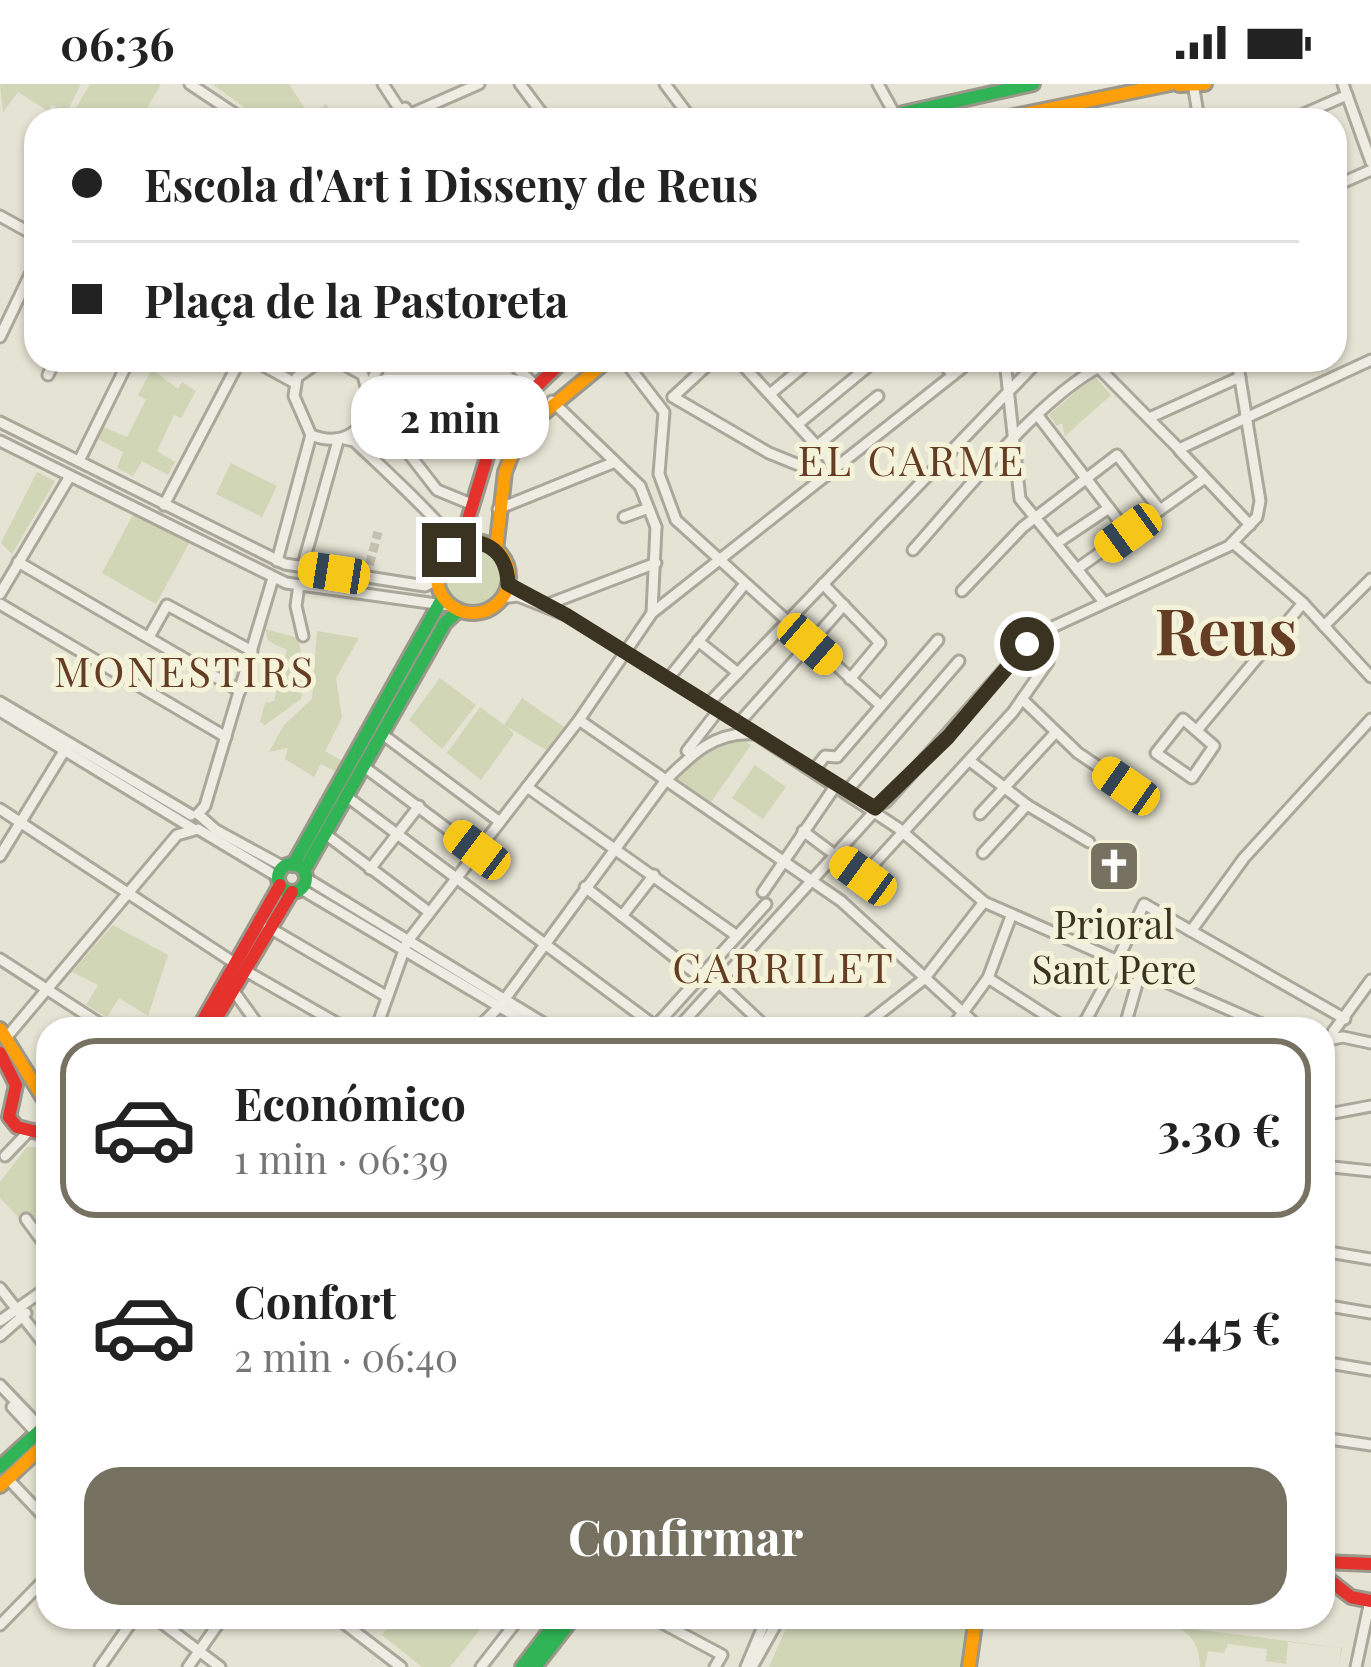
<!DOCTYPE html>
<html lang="es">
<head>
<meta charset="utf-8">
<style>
  :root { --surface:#fff; --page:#f2f2f2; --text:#222; --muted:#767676; --line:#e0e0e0; --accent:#767160 }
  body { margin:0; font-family:"Playfair Display",serif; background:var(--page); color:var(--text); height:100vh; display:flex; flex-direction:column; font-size:45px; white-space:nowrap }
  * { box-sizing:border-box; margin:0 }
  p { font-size:39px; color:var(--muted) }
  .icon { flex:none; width:66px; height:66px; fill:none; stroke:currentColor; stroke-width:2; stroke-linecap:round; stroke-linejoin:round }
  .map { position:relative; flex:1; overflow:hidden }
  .panel { position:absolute; left:36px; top:933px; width:1299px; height:612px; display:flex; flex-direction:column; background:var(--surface); border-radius:36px; box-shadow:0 3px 9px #0004 }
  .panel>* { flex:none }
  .banner { position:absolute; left:24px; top:24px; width:1323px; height:264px; border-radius:36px; box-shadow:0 3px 9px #0004; display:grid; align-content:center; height:264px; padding:0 48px; background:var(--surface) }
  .end { position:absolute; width:54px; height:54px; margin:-27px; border:15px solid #3b3322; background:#fff; box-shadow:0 0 0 6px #fff }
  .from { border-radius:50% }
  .bubble { position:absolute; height:84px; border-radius:36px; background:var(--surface); box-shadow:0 3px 9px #0004; font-size:39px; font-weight:700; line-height:84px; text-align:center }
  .car { position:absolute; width:36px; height:72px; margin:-36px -18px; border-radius:15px; box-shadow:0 0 9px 3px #0007; background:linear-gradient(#f5c518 24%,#345 0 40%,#f5c518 0 76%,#345 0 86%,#f5c518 0) }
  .banner b { display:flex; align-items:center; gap:42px; height:114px; font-size:45px }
  .banner b+b { border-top:3px solid var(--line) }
  .banner i { width:30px; height:30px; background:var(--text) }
  ul { padding:21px 0 0; list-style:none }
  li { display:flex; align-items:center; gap:36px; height:180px; margin:0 24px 18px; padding:0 24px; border:6px solid transparent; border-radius:36px }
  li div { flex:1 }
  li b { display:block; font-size:45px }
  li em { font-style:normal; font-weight:700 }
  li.current { border-color:var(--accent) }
  li>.icon { width:108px; height:108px; stroke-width:1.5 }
  .action { display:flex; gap:24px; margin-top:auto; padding:24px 48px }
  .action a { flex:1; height:138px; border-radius:36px; background:var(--accent); color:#fff; font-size:48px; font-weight:700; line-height:138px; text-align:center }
  .status { display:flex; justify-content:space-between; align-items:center; height:84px; padding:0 60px; background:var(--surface); direction:ltr }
  .status svg { height:33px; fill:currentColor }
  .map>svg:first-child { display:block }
</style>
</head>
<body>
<div class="status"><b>06:36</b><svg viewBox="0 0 49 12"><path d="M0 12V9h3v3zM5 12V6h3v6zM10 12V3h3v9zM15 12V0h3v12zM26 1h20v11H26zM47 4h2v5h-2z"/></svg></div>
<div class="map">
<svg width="1371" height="1583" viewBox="0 0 1371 1583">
  <rect width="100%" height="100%" fill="#e5e3d3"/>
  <g fill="#d0d6b6">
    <path d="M0 0H81L66 30 52 21 48 27 18 8 3 28Z"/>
    <path d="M90 0H161L140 36H69Z"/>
    <path d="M212 0H289L309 31 326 20 337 36H262Z"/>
    <path d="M152 285 178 305 182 298 196 307 181 334 174 331 157 367 175 378 168 391 142 377 133 392 117 384 123 368 98 355 103 343 127 353 146 316 138 311Z"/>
    <path d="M1094 292 1111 311 1065 352 1062 339 1057 342 1049 331Z"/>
    <path d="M231 379 277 402 262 433 216 410Z"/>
    <path d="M37 388 55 397 12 470 1 459Z"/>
    <path d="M136 425 193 452 156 520 102 489Z"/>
    <circle cx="472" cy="493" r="29"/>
    <path d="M265 545 298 554 305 588 301 615 265 641 260 638 265 619 274 617 287 566 268 557Z"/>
    <path d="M317 547 359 554 336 594 342 634 325 667 342 677 335 687 321 680 314 693 285 675 288 664 269 668 284 641 312 615Z"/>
    <path d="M440 594 476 621 442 665 409 636Z"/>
    <path d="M522 614 564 643 546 666 506 642 514 650 481 696 447 669 480 623 504 641Z"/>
    <path d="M741 654 751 661 711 718 678 695 704 668Z"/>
    <path d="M755 681 786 703 763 735 732 714Z"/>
    <path d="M113 841 168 871 148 932 119 914 107 933 86 921 98 901 72 888Z"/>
    <path d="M27 1063H36L48 1085V1153L28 1130 20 1135 0 1114V1098Z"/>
    <path d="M396 1533H490L450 1583H422L382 1551Z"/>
    <path d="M791 1533H850L893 1545 933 1533H970L963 1583H769Z"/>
    <path d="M1128 1533H1187L1186 1544 1342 1564 1339 1583 1341 1564 1288 1558 1286 1580 1266 1577 1267 1565 1228 1560 1224 1569 1208 1567 1205 1583H1200C1200 1539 1163 1538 1128 1533Z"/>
  </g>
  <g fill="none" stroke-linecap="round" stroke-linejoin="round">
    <g stroke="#c3c0b0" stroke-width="9" stroke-dasharray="9 4.5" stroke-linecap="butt">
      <path d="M371 321 388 343"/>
      <path d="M366 494 378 448"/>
    </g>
    <g stroke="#aba89b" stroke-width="15">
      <g id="street">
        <path d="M190 0 244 36"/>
        <path d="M383 0 400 26"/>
        <path d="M520 0 547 36"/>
        <path d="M665 0 692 36"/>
        <path d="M878 0 898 36"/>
        <path d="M1343 0 1371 78"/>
        <path d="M1194 5 1199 36"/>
        <path d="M413 29 479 0"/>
        <path d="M397 36 405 24 414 36"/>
        <path d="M1290 36 1347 11"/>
        <path d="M1335 102 1371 86"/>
        <path d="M0 132 36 152"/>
        <path d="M0 253 36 178"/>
        <path d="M253 276 295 299"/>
        <path d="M322 276 297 293 294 312 311 351C340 362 361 351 371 321L363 291 336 276"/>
        <path d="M508 276 533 299"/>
        <path d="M624 276 664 328 659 390 676 436"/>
        <path d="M738 276 828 374 834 389"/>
        <path d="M940 276 953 291"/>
        <path d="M1005 276 1020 415 1103 517"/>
        <path d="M1091 276 1179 365 1371 276"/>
        <path d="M48 291 55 276"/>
        <path d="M369 301 383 276"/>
        <path d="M770 310 811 276"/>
        <path d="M673 313 769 369 826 392"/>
        <path d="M673 313 713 276"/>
        <path d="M552 317 640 402"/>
        <path d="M1039 333 1128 449"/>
        <path d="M1149 334 1240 293"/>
        <path d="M0 338 285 480 425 502 437 496"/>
        <path d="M798 340 876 276"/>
        <path d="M388 343 437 406 471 420"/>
        <path d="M345 355 354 357C372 374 451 446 455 462"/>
        <path d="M0 357 286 499 451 522"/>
        <path d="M817 362 878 312"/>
        <path d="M1180 367 1250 441"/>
        <path d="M79 377 129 276"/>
        <path d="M640 402 656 443"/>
        <path d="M164 421 240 276"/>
        <path d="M498 425 615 378"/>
        <path d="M624 433 646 425"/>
        <path d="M676 436 881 622"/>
        <path d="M1057 459 1109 424"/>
        <path d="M1233 459 1303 519 1371 593"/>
        <path d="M913 466C959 415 1052 297 1115 276"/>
        <path d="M277 477 311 351"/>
        <path d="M18 478 240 607"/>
        <path d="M302 484 338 357"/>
        <path d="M1077 485 1205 394"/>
        <path d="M508 500 525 511"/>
        <path d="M823 500 880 559 850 595"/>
        <path d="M299 501 296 522 303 552"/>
        <path d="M962 507 1023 443 1117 371 1160 426"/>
        <path d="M0 510 70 392"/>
        <path d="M502 514 518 512 566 531 739 639 898 744 984 818 1273 945"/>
        <path d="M0 520 226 653"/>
        <path d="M546 521 656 479"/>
        <path d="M652 528 656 443"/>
        <path d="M1324 542 1371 495"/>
        <path d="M149 553 167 521 252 567"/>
        <path d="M698 557 738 589"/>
        <path d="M668 595 744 501"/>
        <path d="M1022 615 1078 669 1127 702"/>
        <path d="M0 618 191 731"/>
        <path d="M708 620 1039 276"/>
        <path d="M0 627 192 744"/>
        <path d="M1183 635 1214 662 1192 694 1156 669Z"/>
        <path d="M579 636 841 817 981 945"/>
        <path d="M739 639 844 521"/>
        <path d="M1198 645 1303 519"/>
        <path d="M382 650 500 738"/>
        <path d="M687 667 714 632"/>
        <path d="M970 677 1027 721 1089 758"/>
        <path d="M363 682 477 767"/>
        <path d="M814 686 825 672 837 673 938 556"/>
        <path d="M527 703 737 852"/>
        <path d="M846 708 959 577"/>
        <path d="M346 712 655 942"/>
        <path d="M871 723 886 718 1035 551 1229 462 1257 433 1260 417 1237 276"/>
        <path d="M0 725 236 880"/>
        <path d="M198 730 205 722 273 494"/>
        <path d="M198 730 216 746 284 783"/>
        <path d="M980 730 1056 648"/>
        <path d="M803 747 863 792 1013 628 1048 578"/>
        <path d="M324 749 429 828"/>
        <path d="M983 769 1027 721"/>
        <path d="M0 772 66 664"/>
        <path d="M370 785 419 722"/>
        <path d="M306 794 553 945"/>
        <path d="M585 803 700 893"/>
        <path d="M301 805 537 945"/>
        <path d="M763 808 836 701"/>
        <path d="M622 832 654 791"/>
        <path d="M268 843 386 912"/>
        <path d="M1191 847 1244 774 1371 635"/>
        <path d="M0 875 108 945"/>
        <path d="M1118 875 1144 820 1345 935"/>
        <path d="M244 886 347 945"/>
        <path d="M988 894 1067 945"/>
        <path d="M719 899 768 945"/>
        <path d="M233 906 261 945"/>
        <path d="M1085 937 1113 945"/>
        <path d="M376 945 407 858 579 636 652 529 972 276"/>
        <path d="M477 945 499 923 666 696C691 671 715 647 754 650"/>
        <path d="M653 945 766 820"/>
        <path d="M677 945 874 728"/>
        <path d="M860 945 924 895 984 818"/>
        <path d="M951 945 988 894 1011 832"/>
        <path d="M1081 945 1119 875"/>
        <path d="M1124 945 1141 886"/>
        <path d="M1335 954 1333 948 1371 896"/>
        <path d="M5 955 177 751 198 745 278 793"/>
        <path d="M1323 957 1343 953 1371 959"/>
        <path d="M1323 1031 1371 1022"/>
        <path d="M5 1072 30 1046"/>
        <path d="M1323 1082 1371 1087"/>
        <path d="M26 1135 48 1165"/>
        <path d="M1323 1167 1371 1175"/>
        <path d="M0 1204 48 1265"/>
        <path d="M1323 1221 1371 1229"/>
        <path d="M0 1237 48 1203"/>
        <path d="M0 1252 26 1229"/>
        <path d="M1323 1278 1371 1286"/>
        <path d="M0 1301 42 1345"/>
        <path d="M12 1323 37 1350"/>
        <path d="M1323 1354 1371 1361"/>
        <path d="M8 1395 48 1437"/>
        <path d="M154 1533 220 1583"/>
        <path d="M336 1533 401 1583"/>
        <path d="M651 1533 722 1571 715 1583"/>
        <path d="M0 1541 48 1492"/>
        <path d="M100 1583 135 1533"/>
        <path d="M188 1583 223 1533"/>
        <path d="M481 1583 520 1533"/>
        <path d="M746 1583 767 1533"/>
        <path d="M752 1583 780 1533"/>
        <path d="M1356 1583 1370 1517"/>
      </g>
    </g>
    <g stroke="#9b978b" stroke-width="18">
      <g id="fast">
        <path d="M894 36 903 29 1033 0"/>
        <circle cx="292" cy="794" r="14"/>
        <path d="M293 781 443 513"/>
        <path d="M304 787 445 539 459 526"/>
        <path d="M0 1383 48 1339"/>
        <path d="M522 1583 560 1533"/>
        <path d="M535 1583 574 1533"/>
      </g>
    </g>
    <g stroke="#9b978b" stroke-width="18">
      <g id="slow">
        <path d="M1179 1 1205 0"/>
        <path d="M995 36 1170 0"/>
        <circle cx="473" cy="493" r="36"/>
        <path d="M496 466 505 388 521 348 608 276"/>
        <path d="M0 945 48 1022"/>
        <path d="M48 1031V1032"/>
        <path d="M0 1402 48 1357"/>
        <path d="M969 1583 976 1533"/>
      </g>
    </g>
    <g stroke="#9b978b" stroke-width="18">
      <g id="jam">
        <path d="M461 459 497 340 564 276"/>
        <path d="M198 945 280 801"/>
        <path d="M210 945 292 808"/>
        <path d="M0 969 16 1001 9 1033 17 1043 41 1049 48 1060"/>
        <path d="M1323 1478 1371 1480"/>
        <path d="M1323 1491 1351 1513 1371 1517"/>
      </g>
    </g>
    <use href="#street" stroke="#eeece3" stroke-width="9"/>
    <use href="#fast" stroke="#30b455" stroke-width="12"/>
    <use href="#slow" stroke="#ff9f0a" stroke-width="12"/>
    <use href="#jam" stroke="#e5322d" stroke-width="12"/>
  </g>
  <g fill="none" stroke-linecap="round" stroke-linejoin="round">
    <path stroke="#3b3322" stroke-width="15" d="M449 466C480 448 507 465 508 500L566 531 875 724 948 653 1027 560"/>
  </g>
  <defs>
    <g id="church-square" transform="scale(2.7)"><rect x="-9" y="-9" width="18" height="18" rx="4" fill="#767160" stroke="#f5f2da"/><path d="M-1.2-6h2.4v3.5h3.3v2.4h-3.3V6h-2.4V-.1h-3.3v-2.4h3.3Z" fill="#fff"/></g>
  </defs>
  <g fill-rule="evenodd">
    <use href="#church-square" x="1114" y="782"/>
  </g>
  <g text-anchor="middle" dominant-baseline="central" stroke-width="10" stroke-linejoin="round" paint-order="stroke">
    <g font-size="39" fill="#3b3322" stroke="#f5f2da">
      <text x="1114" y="839">Prioral<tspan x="1114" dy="45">Sant Pere</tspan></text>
    </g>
    <g font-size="42" letter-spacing="3" fill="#653d24" stroke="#f5f2da">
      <text x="912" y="375">EL CARME</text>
      <text x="185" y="586">MONESTIRS</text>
      <text x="784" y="882">CARRILET</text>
    </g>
    <g font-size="63" font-weight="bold" fill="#653d24" stroke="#f5f2da">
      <text x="1226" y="545">Reus</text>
    </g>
  </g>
</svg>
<i class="end from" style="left:1027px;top:560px"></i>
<i class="end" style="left:449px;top:466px"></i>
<div class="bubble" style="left:351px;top:291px;width:198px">2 min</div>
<i class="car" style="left:1128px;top:449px;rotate:234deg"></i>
<i class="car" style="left:334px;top:489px;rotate:279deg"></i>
<i class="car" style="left:810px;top:560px;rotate:131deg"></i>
<i class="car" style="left:1126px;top:702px;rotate:305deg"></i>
<i class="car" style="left:477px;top:766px;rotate:307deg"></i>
<i class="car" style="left:863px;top:792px;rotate:306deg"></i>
<div class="banner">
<b><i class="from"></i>Escola d'Art i Disseny de Reus</b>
<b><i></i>Plaça de la Pastoreta</b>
</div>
<section class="panel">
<ul>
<li class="current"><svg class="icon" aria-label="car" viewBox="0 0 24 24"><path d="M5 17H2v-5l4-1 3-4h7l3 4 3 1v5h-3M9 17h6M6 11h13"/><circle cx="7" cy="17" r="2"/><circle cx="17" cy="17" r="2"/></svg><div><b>Económico</b><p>1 min · 06:39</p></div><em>3.30 €</em></li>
<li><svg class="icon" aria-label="car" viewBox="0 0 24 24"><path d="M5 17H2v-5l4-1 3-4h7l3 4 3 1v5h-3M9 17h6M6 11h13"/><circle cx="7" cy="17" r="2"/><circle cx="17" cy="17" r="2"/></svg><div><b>Confort</b><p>2 min · 06:40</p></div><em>4.45 €</em></li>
</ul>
<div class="action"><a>Confirmar</a></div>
</section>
</div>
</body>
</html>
